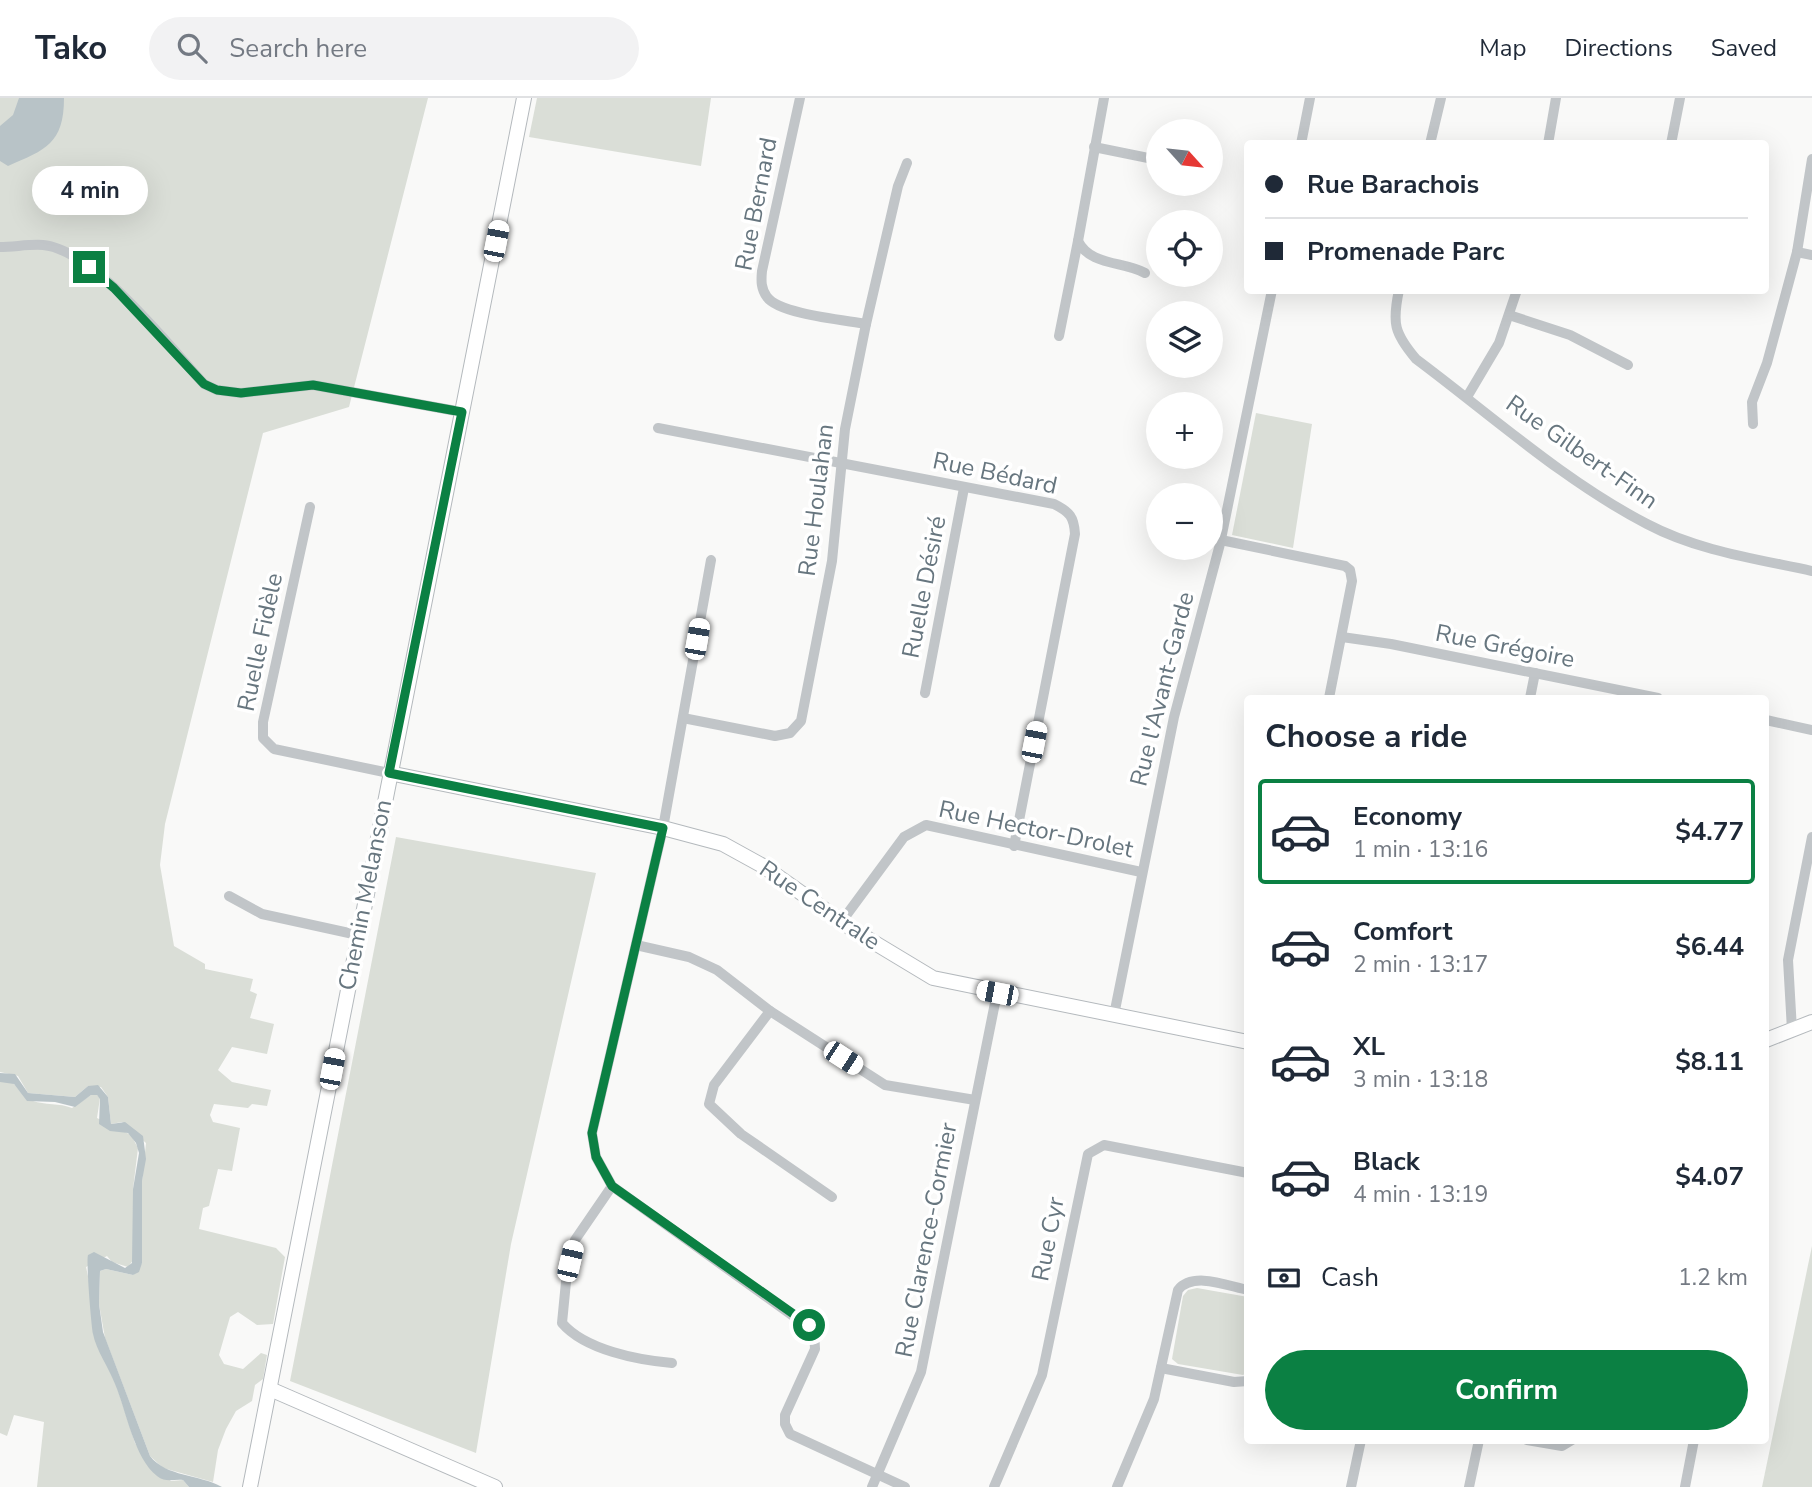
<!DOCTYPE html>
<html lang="en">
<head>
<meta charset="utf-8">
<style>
  :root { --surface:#fff; --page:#f2f2f3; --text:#1f2937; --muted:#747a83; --line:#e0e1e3; --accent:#0b8043 }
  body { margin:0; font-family:"Nunito Sans",sans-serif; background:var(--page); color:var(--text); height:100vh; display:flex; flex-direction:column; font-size:26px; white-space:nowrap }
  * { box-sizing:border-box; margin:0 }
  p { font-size:23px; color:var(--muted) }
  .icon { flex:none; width:38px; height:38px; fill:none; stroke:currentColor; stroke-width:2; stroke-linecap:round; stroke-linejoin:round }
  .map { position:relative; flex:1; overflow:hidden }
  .sheet { position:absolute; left:1244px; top:597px; width:525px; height:749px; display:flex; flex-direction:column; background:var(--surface); border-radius:7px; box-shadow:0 7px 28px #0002 }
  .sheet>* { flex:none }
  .guide { position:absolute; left:1244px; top:42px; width:525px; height:154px; border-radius:7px; box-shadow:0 7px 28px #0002; display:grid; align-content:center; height:154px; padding:0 21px; background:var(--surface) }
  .needle { width:46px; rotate:117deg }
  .fabs { position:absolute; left:1146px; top:21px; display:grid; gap:14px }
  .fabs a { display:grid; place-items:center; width:77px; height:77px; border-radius:50%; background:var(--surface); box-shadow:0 7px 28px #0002; font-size:35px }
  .end { position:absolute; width:32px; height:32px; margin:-16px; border:9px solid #0b8043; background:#fff; box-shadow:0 0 0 4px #fff }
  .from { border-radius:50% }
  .bubble { position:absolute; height:49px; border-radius:24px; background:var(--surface); box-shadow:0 7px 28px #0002; font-size:23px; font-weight:700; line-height:49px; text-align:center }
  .car { position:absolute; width:21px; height:42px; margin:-21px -10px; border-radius:9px; box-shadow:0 0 5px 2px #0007; background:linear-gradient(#fff 24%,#345 0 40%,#fff 0 76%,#345 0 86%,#fff 0) }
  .guide b { display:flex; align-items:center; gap:24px; height:66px; font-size:26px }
  .guide b+b { border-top:2px solid var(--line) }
  .guide i { width:18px; height:18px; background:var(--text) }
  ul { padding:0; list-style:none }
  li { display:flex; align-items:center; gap:21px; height:105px; margin:0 14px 10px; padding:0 7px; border:4px solid transparent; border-radius:7px }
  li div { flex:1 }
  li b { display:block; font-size:26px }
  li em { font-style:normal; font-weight:700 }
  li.selected { border-color:var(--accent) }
  li>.icon { width:63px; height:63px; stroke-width:1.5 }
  h2 { padding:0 21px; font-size:32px; line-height:84px }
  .pay { display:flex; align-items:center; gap:18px; height:77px; padding:0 21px; font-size:26px }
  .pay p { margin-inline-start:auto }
  .primary-button { display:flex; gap:14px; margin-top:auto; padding:14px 21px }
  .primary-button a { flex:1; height:80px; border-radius:42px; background:var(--accent); color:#fff; font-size:28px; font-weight:700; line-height:80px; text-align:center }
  header { display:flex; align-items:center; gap:42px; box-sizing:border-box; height:98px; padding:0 35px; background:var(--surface); border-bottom:2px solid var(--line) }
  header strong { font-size:33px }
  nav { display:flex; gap:38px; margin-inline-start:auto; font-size:24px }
  .search { width:490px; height:63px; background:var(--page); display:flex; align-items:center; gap:18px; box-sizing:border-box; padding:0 24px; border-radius:38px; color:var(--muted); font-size:26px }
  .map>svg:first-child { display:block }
</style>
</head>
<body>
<header>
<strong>Tako</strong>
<div class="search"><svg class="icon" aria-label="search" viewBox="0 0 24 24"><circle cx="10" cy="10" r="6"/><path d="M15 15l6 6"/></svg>Search here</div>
<nav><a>Map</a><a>Directions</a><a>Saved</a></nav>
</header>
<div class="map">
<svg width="1812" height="1389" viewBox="0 0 1812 1389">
  <rect width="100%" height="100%" fill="#f9f9f8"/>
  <g fill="#daded7">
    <path d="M0 0H428L349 309 263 335 165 726 160 767 174 848 205 866V871L253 881 250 893 257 896 250 920 274 926 267 956 232 949 218 972 232 984 271 992 267 1008 252 1006 248 1010 214 1006 210 1017 213 1024 240 1030 232 1073 218 1071 209 1108 203 1110 199 1131 276 1150 285 1159 273 1226 257 1227 238 1214 230 1219 219 1257 224 1266 243 1271 261 1255 267 1257 263 1281 255 1287 252 1303 236 1313 226 1331 218 1352 213 1384 163 1370 150 1358 105 1240 99 1206 100 1173 106 1171 133 1177 142 1165V1083L146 1045 122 1024 111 1026 108 999 101 989 88 988 75 999 28 995 18 978 0 974Z"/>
    <path d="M537 0H711L701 68 529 39Z"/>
    <path d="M1256 315 1312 326 1293 450 1232 437Z"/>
    <path d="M396 739 596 775 511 1146 476 1355 290 1283Z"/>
    <path d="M0 984H12C19 991 23 999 33 1003 44 1007 60 1005 72 1010L91 997H97L100 1000 97 1020 131 1037 138 1050 133 1091 134 1161 128 1169 112 1164 107 1158 86 1169 91 1192 94 1238 117 1289 135 1345 146 1361 171 1383 183 1382 189 1389H37L44 1324 14 1317 7 1338 0 1335Z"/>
    <path d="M1812 1148V1389H1762Z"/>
    <path d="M1197 1190 1248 1199V1274L1243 1277 1178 1266 1172 1261 1183 1198 1188 1192Z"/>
  </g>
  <g fill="#b8c3c7">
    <path d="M19 0H64C64 46 45 52 8 68L0 63V28L13 17Z"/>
    <path d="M0 975 15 976 28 995 75 999 88 988 98 987 108 999 111 1026 125 1024 143 1038 146 1061 142 1083V1165L139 1174 133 1177 106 1171 100 1173 99 1206 103 1234 150 1358C166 1379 199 1376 222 1389H189L183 1382C173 1381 166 1385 157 1378 134 1360 126 1312 115 1286 109 1270 96 1252 93 1236 91 1225 86 1163 88 1157L94 1154 125 1170 132 1165 133 1091 139 1055 136 1045 128 1035 110 1033 99 1026 100 1001 97 997H91L75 1009 55 1004 27 1003 14 986 0 984Z"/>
  </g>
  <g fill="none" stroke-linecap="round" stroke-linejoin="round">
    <g stroke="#b4b9bd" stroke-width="16">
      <g id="secondary">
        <path d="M389 675 663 730 723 746 763 768 855 833 933 880 1248 944"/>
        <path d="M1766 942 1812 924"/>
        <path d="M270 1291 495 1389"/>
        <path d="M250 1389 524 0"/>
      </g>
    </g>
    <g stroke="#c1c5c8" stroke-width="10">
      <path d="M800 0 762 173C761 183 761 191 767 199 779 216 844 222 866 226"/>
      <path d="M1104 0 1078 143C1090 168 1123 163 1145 175"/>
      <path d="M1301 46 1310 0"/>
      <path d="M1430 46 1441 0"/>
      <path d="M1548 46 1556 0"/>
      <path d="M1671 46 1680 0"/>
      <path d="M1094 49 1158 62"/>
      <path d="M0 149C14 149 29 146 43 147 93 151 170 249 204 286L217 292 241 295 313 287 462 314"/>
      <path d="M1797 154 1812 157"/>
      <path d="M1399 192C1392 225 1394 235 1416 261 1491 317 1564 383 1647 426 1698 453 1757 461 1812 473"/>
      <path d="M1509 217 1570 237 1628 267"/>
      <path d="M1059 238 1078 143"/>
      <path d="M1467 299 1499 245 1517 192"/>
      <path d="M1753 326 1752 304 1767 265 1797 154 1812 61"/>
      <path d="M658 330 1054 406C1070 414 1074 419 1075 436L1014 748"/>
      <path d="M310 409 263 624V640L274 651 389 675"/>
      <path d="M1221 442 1345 468 1350 472 1352 483 1329 600"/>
      <path d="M711 462 663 730 592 1035 596 1059 612 1088 814 1233 815 1251 785 1317V1326L790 1336 905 1389"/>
      <path d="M1342 539 1391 546 1658 600"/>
      <path d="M925 595 964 390"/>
      <path d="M1530 600 1535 575"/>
      <path d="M683 620 775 638 790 635 801 623 832 463 845 331 866 226 898 88 907 65"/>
      <path d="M1766 622 1812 632"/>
      <path d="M229 798 262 816 358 837"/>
      <path d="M842 823 904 739 926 727 1141 774"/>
      <path d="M636 847 689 859 717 872 770 913 885 987 975 1002"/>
      <path d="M770 913 714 987 709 1006 741 1036 832 1099"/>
      <path d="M1114 917 1174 619 1220 446 1272 192"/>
      <path d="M1792 932 1788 862 1812 739"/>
      <path d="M612 1088 575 1142 566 1184 562 1225C585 1252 638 1262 672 1265"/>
      <path d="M1161 1270 1234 1284 1248 1283"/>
      <path d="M1527 1342 1562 1348 1572 1342"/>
      <path d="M872 1389 921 1274 997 895"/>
      <path d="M994 1389 1042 1277 1088 1056 1104 1047 1248 1075"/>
      <path d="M1117 1389 1154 1301 1178 1192C1193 1173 1228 1188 1248 1192"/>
      <path d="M1351 1389 1361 1342"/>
      <path d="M1469 1389 1479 1342"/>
      <path d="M1685 1389 1694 1342"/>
    </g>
    <use href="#secondary" stroke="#fff" stroke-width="14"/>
  </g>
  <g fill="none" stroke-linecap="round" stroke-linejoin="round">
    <path stroke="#0b8043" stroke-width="9" d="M89 169 114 190 204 286 217 292 241 295 313 287 462 314 389 675 663 730 592 1035 596 1059 612 1088 809 1227"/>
  </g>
  <g text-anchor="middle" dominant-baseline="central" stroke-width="7" stroke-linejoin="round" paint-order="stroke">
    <g font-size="24" fill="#67767f" stroke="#fff">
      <text transform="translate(756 106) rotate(-79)">Rue Bernard</text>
      <text transform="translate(1582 354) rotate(35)">Rue Gilbert-Finn</text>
      <text transform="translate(995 375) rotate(12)">Rue Bédard</text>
      <text transform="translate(816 402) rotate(-83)">Rue Houlahan</text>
      <text transform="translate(924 489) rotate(-79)">Ruelle Désiré</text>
      <text transform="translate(260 544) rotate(-78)">Ruelle Fidèle</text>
      <text transform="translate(1505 548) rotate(11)">Rue Grégoire</text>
      <text transform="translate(1162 591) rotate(-76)">Rue l'Avant-Garde</text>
      <text transform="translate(1036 731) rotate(12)">Rue Hector-Drolet</text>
      <text transform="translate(365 797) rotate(-79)">Chemin Melanson</text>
      <text transform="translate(820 807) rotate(34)">Rue Centrale</text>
      <text transform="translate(1048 1141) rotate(-79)">Rue Cyr</text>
      <text transform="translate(926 1142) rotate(-79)">Rue Clarence-Cormier</text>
    </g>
  </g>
</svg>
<div class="fabs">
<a><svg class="needle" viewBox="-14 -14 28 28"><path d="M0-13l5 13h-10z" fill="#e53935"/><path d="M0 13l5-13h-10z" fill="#747a83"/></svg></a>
<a><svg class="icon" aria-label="locate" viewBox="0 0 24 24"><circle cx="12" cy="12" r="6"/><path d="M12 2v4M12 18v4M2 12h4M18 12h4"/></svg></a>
<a><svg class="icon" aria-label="layers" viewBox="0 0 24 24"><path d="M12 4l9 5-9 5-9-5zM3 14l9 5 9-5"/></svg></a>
<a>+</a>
<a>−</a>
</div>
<i class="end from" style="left:809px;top:1227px"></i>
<i class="end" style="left:89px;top:169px"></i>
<div class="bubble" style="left:32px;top:68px;width:116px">4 min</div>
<i class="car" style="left:496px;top:143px;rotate:11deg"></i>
<i class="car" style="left:697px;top:541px;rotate:10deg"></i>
<i class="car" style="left:1034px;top:644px;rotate:11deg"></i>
<i class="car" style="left:997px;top:895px;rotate:281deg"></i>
<i class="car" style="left:843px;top:960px;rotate:123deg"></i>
<i class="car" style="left:332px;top:971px;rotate:11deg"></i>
<i class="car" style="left:570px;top:1163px;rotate:13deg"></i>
<div class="guide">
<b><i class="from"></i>Rue Barachois</b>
<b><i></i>Promenade Parc</b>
</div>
<section class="sheet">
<h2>Choose a ride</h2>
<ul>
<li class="selected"><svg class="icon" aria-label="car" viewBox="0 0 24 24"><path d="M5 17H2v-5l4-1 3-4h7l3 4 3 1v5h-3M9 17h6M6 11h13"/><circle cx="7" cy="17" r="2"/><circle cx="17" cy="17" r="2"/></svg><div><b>Economy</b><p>1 min · 13:16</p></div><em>$4.77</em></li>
<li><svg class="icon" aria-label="car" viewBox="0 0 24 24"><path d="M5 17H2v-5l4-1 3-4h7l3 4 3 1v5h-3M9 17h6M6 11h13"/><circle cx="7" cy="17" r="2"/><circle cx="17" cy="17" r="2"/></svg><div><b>Comfort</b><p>2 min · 13:17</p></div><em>$6.44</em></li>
<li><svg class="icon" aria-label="car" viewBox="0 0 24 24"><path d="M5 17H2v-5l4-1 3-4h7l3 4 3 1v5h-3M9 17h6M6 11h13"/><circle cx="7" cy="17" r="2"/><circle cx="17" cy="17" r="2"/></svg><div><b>XL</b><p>3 min · 13:18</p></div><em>$8.11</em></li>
<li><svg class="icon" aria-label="car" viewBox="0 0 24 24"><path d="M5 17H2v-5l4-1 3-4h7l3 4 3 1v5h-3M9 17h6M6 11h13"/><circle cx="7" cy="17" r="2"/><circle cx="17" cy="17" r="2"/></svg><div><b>Black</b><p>4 min · 13:19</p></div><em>$4.07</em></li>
</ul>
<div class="pay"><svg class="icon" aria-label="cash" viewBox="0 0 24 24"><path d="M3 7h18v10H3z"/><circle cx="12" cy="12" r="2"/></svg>Cash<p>1.2 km</p></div>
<div class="primary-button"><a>Confirm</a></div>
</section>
</div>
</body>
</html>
